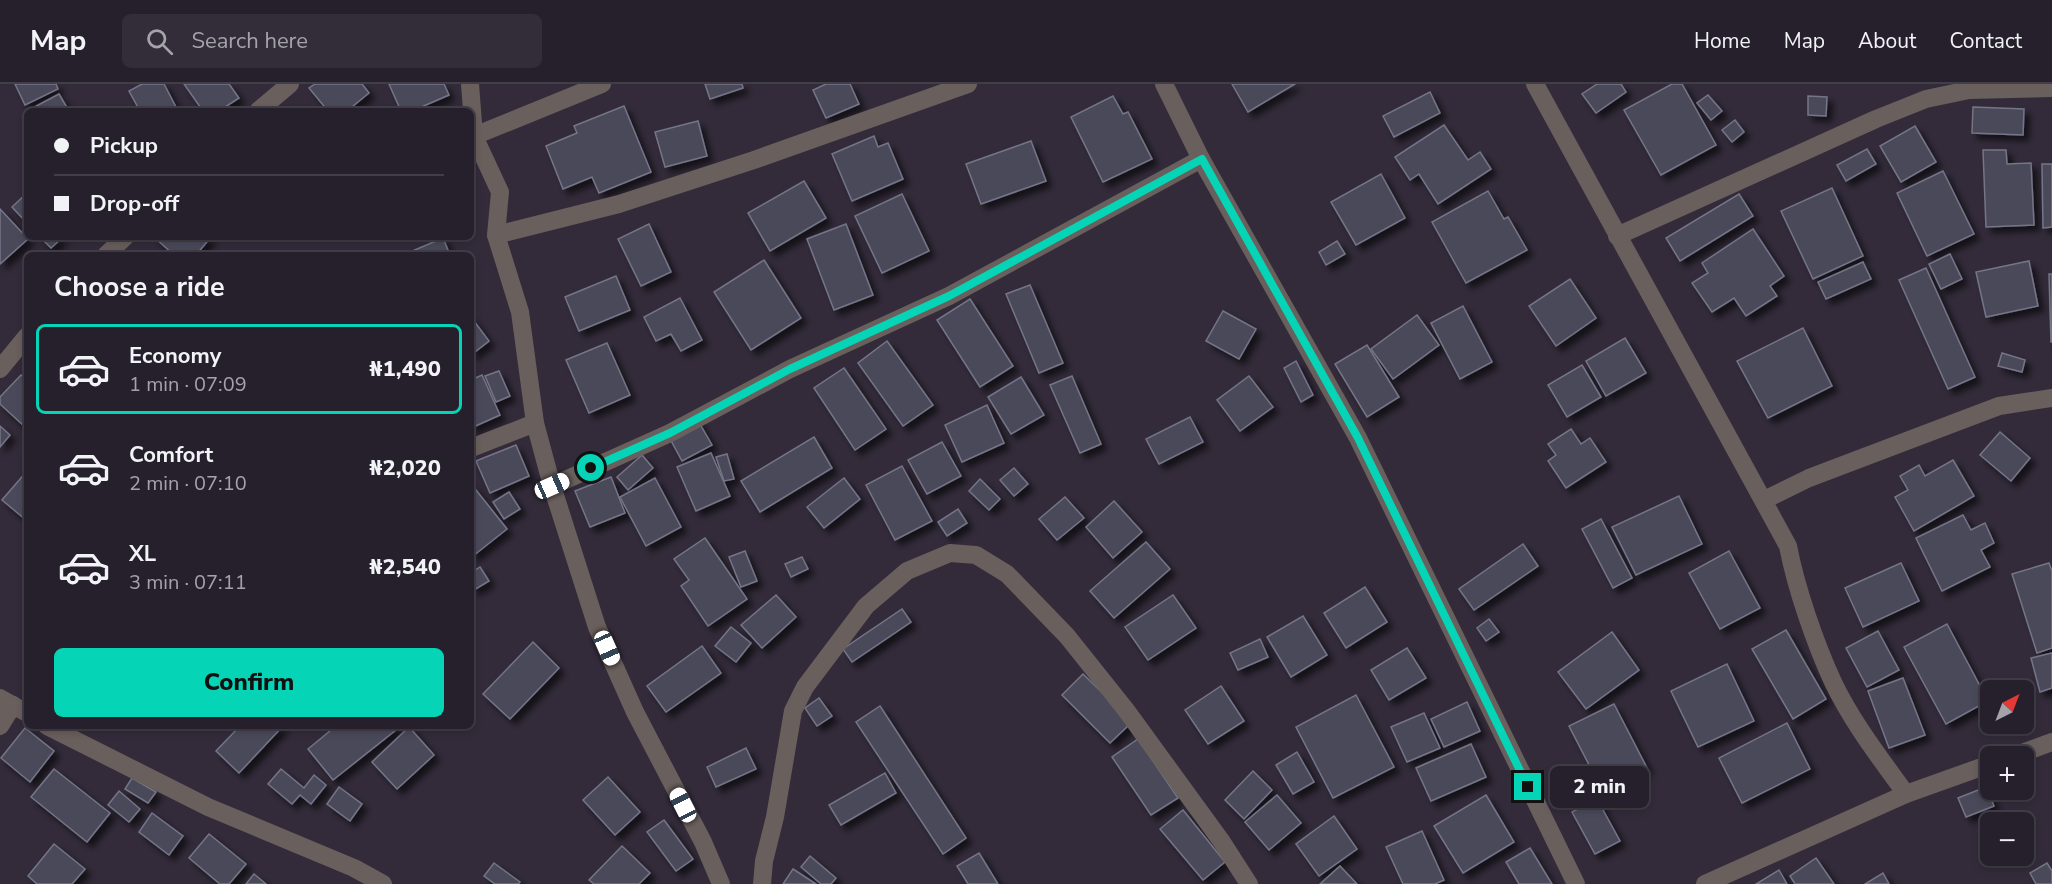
<!DOCTYPE html>
<html lang="en">
<head>
<meta charset="utf-8">
<style>
  :root { --surface:#26202c; --page:#322d38; --text:#f1f3f6; --muted:#a4a3a9; --line:#423e48; --accent:#05d5b6 }
  body { margin:0; font-family:"Nunito Sans",sans-serif; background:var(--page); color:var(--text); height:100vh; display:flex; flex-direction:column; font-size:22px; white-space:nowrap }
  * { box-sizing:border-box; margin:0 }
  p { font-size:20px; color:var(--muted) }
  .icon { flex:none; width:33px; height:33px; fill:none; stroke:currentColor; stroke-width:2; stroke-linecap:round; stroke-linejoin:round }
  .map { position:relative; flex:1; overflow:hidden }
  .sheet { position:absolute; left:24px; top:168px; width:450px; height:477px; display:flex; flex-direction:column; background:var(--surface); border-radius:9px; box-shadow:0 3px 9px #0003,0 0 0 2px var(--line) }
  .sheet>* { flex:none }
  .top-card { position:absolute; left:24px; top:24px; width:450px; height:132px; border-radius:9px; box-shadow:0 3px 9px #0003,0 0 0 2px var(--line); display:grid; align-content:center; height:132px; padding:0 30px; background:var(--surface) }
  .needle { width:39px; rotate:42deg }
  .tools { position:absolute; left:1980px; top:596px; display:grid; gap:12px }
  .tools a { display:grid; place-items:center; width:54px; height:54px; border-radius:9px; background:var(--surface); box-shadow:0 3px 9px #0003,0 0 0 2px var(--line); font-size:30px }
  .end { position:absolute; width:27px; height:27px; margin:-14px; border:8px solid #05d5b6; background:#111; box-shadow:0 0 0 3px #111 }
  .from { border-radius:50% }
  .bubble { position:absolute; height:42px; border-radius:9px; background:var(--surface); box-shadow:0 3px 9px #0003,0 0 0 2px var(--line); font-size:20px; font-weight:800; line-height:42px; text-align:center }
  .car { position:absolute; width:18px; height:36px; margin:-18px -9px; border-radius:8px; box-shadow:0 0 4px 2px #0007; background:linear-gradient(#fff 24%,#345 0 40%,#fff 0 76%,#345 0 86%,#fff 0) }
  .top-card b { display:flex; align-items:center; gap:21px; height:57px; font-size:22px }
  .top-card b+b { border-top:2px solid var(--line) }
  .top-card i { width:15px; height:15px; background:var(--text) }
  ul { padding:0; list-style:none }
  li { display:flex; align-items:center; gap:18px; height:90px; margin:0 12px 9px; padding:0 18px; border:3px solid transparent; border-radius:9px }
  li div { flex:1 }
  li b { display:block; font-size:22px }
  li em { font-style:normal; font-weight:800 }
  li.current { border-color:var(--accent) }
  li>.icon { width:54px; height:54px; stroke-width:1.5 }
  h2 { padding:0 30px; font-size:27px; line-height:72px }
  .button { display:flex; gap:12px; margin-top:auto; padding:12px 30px }
  .button a { flex:1; height:69px; border-radius:9px; background:var(--accent); color:#111; font-size:24px; font-weight:800; line-height:69px; text-align:center }
  header { display:flex; align-items:center; gap:36px; box-sizing:border-box; height:84px; padding:0 30px; background:var(--surface); border-bottom:2px solid var(--line) }
  header strong { font-size:28px }
  nav { display:flex; gap:33px; margin-inline-start:auto; font-size:21px }
  .search { width:420px; height:54px; background:var(--page); display:flex; align-items:center; gap:15px; box-sizing:border-box; padding:0 21px; border-radius:9px; color:var(--muted); font-size:22px }
  .map>svg:first-child { display:block }
</style>
</head>
<body>
<header>
<strong>Map</strong>
<div class="search"><svg class="icon" aria-label="search" viewBox="0 0 24 24"><circle cx="10" cy="10" r="6"/><path d="M15 15l6 6"/></svg>Search here</div>
<nav><a>Home</a><a>Map</a><a>About</a><a>Contact</a></nav>
</header>
<div class="map">
<svg width="2052" height="800" viewBox="0 0 2052 800">
  <defs>
    <filter id="shadow"><feDropShadow dx="5.5" dy="5.5" stdDeviation="3" flood-color="#0009"/></filter>
  </defs>
  <rect width="100%" height="100%" fill="#332b3a"/>
  <g fill="#48485a" stroke="#757588" stroke-width="1.5" filter="url(#shadow)">
    <path d="M15 0H56L58 5 25 21Z"/>
    <path d="M142 0H164L178 27H140L129 7Z"/>
    <path d="M184 0H229L239 14 219 27H203Z"/>
    <path d="M315 0H362L369 9 347 27H328L309 4Z"/>
    <path d="M389 0H444L449 11 412 27H401Z"/>
    <path d="M705 0H742L743 4 710 15Z"/>
    <path d="M826 0H850L859 20 826 34 813 6Z"/>
    <path d="M1232 0H1295L1248 28Z"/>
    <path d="M1597 0H1621L1626 8 1596 29 1582 10Z"/>
    <path d="M1672 0H1682L1716 61 1661 91 1624 26Z"/>
    <path d="M1430 8 1440 29 1394 53 1383 32Z"/>
    <path d="M59 10 69 27H27V31L25 28Z"/>
    <path d="M1708 11 1722 27 1711 36 1697 19Z"/>
    <path d="M1113 12 1123 30 1128 28 1152 75 1103 98 1071 33Z"/>
    <path d="M1808 12 1827 13 1826 32 1808 31Z"/>
    <path d="M624 22 651 88 599 109 592 93 563 105 546 62 577 49 574 42Z"/>
    <path d="M1973 23 2024 25 2023 51 1972 49Z"/>
    <path d="M1735 36 1744 48 1732 58 1722 46Z"/>
    <path d="M698 37 707 72 665 83 655 48Z"/>
    <path d="M1444 41 1468 76 1480 68 1491 85 1438 120 1419 90 1410 96 1395 73Z"/>
    <path d="M1915 42 1936 78 1901 98 1880 62Z"/>
    <path d="M874 52 878 63 888 59 903 95 852 117 832 70Z"/>
    <path d="M1031 57 1046 97 981 120 966 80Z"/>
    <path d="M1867 65 1876 80 1846 97 1837 81Z"/>
    <path d="M1983 66H2006L2007 80 2031 79 2034 141 1986 143Z"/>
    <path d="M2042 80H2052V143L2043 144Z"/>
    <path d="M1943 87 1974 150 1927 172 1897 109Z"/>
    <path d="M1381 90 1405 134 1356 161 1331 118Z"/>
    <path d="M804 97 826 134 770 167 748 129Z"/>
    <path d="M1832 104 1863 172 1813 195 1781 127Z"/>
    <path d="M1488 107 1504 135 1508 133 1527 166 1466 199 1432 138Z"/>
    <path d="M27 109V139L12 123Z"/>
    <path d="M902 110 929 167 882 189 855 132Z"/>
    <path d="M1739 110 1753 132 1680 177 1666 154Z"/>
    <path d="M0 125 28 155 0 180Z"/>
    <path d="M649 140 671 188 641 202 618 155Z"/>
    <path d="M846 140 873 211 834 226 807 155Z"/>
    <path d="M1753 145 1784 192 1770 202 1777 212 1746 232 1734 214 1712 228 1692 199 1708 189 1702 179Z"/>
    <path d="M40 153H63L51 164Z"/>
    <path d="M154 153H211L196 171H174Z"/>
    <path d="M443 154 450 171H403Z"/>
    <path d="M1337 157 1345 170 1326 181 1319 168Z"/>
    <path d="M1950 170 1962 195 1941 205 1929 180Z"/>
    <path d="M764 176 801 234 751 266 714 208Z"/>
    <path d="M2029 177 2038 222 1986 233 1976 188Z"/>
    <path d="M1863 178 1871 195 1826 215 1818 198Z"/>
    <path d="M1926 184 1975 293 1948 305 1899 196Z"/>
    <path d="M2049 190H2052V258H2051Z"/>
    <path d="M616 192 630 226 579 247 565 213Z"/>
    <path d="M1570 195 1596 234 1556 262 1529 222Z"/>
    <path d="M1030 201 1063 279 1039 289 1006 210Z"/>
    <path d="M680 214 702 256 681 267 671 250 656 257 644 233Z"/>
    <path d="M970 215 1013 282 980 303 937 236Z"/>
    <path d="M1463 222 1492 278 1460 295 1431 239Z"/>
    <path d="M1223 227 1256 245 1239 275 1206 257Z"/>
    <path d="M1417 231 1439 261 1393 295 1371 265Z"/>
    <path d="M471 233 489 257 471 271Z"/>
    <path d="M1803 244 1832 302 1768 334 1737 277Z"/>
    <path d="M1625 254 1646 289 1606 312 1586 277Z"/>
    <path d="M887 257 933 321 903 342 858 279Z"/>
    <path d="M607 259 630 311 589 329 566 276Z"/>
    <path d="M1367 261 1399 313 1367 333 1335 280Z"/>
    <path d="M2002 269 2025 276 2022 288 1998 282Z"/>
    <path d="M1296 277 1313 311 1301 318 1284 284Z"/>
    <path d="M1582 281 1601 313 1567 333 1548 301Z"/>
    <path d="M844 284 886 345 855 366 814 304Z"/>
    <path d="M499 287 510 312 496 318 485 292Z"/>
    <path d="M21 291 27 296V339L24 342 0 320V313Z"/>
    <path d="M482 291 500 331 471 344V296Z"/>
    <path d="M1072 292 1101 360 1080 369 1050 301Z"/>
    <path d="M1249 292 1273 323 1240 347 1217 316Z"/>
    <path d="M1021 293 1044 331 1011 350 988 313Z"/>
    <path d="M987 321 1004 359 962 378 945 341Z"/>
    <path d="M1190 333 1203 358 1159 380 1146 355Z"/>
    <path d="M697 335 712 361 682 377 668 351Z"/>
    <path d="M0 342 10 351 0 363Z"/>
    <path d="M1571 345 1581 360 1590 354 1606 378 1566 404 1548 377 1556 371 1548 360Z"/>
    <path d="M2000 348 2030 374 2011 397 1980 371Z"/>
    <path d="M814 353 832 384 760 428 741 397Z"/>
    <path d="M942 358 961 392 927 410 908 376Z"/>
    <path d="M516 361 529 392 490 409 476 377Z"/>
    <path d="M711 369 730 412 696 427 677 383Z"/>
    <path d="M727 370 734 395 724 397 716 373Z"/>
    <path d="M642 371 653 384 628 406 617 393Z"/>
    <path d="M1953 376 1974 412 1914 447 1895 413 1908 406 1900 392 1919 381 1925 392Z"/>
    <path d="M902 382 932 437 895 456 866 401Z"/>
    <path d="M1014 384 1028 400 1014 412 1000 396Z"/>
    <path d="M27 387V437L2 416Z"/>
    <path d="M611 393 625 429 590 443 575 407Z"/>
    <path d="M655 394 681 443 646 462 620 413Z"/>
    <path d="M844 394 860 415 824 444 807 423Z"/>
    <path d="M980 395 1000 415 989 426 969 407Z"/>
    <path d="M472 401 507 445 473 472 471 469Z"/>
    <path d="M509 408 520 425 504 435 493 418Z"/>
    <path d="M1679 412 1702 460 1636 491 1612 443Z"/>
    <path d="M1065 413 1084 434 1057 456 1039 435Z"/>
    <path d="M1114 417 1142 448 1113 474 1086 443Z"/>
    <path d="M958 425 967 439 947 452 938 438Z"/>
    <path d="M1963 431 1971 446 1985 439 1994 459 1981 466 1990 483 1942 507 1916 454Z"/>
    <path d="M1601 435 1632 494 1613 504 1582 445Z"/>
    <path d="M705 454 747 515 708 542 681 502 689 496 674 475Z"/>
    <path d="M1146 458 1170 485 1114 534 1090 507Z"/>
    <path d="M1523 460 1538 482 1474 526 1459 505Z"/>
    <path d="M745 467 757 497 741 503 729 473Z"/>
    <path d="M1729 467 1760 524 1720 545 1689 489Z"/>
    <path d="M802 473 808 485 791 493 785 480Z"/>
    <path d="M1901 479 1919 517 1863 543 1845 504Z"/>
    <path d="M2049 479 2052 487V564L2037 569 2012 490Z"/>
    <path d="M480 483 489 497 474 506 471 501V489Z"/>
    <path d="M1365 503 1387 538 1346 564 1324 529Z"/>
    <path d="M776 511 796 533 762 564 741 541Z"/>
    <path d="M1173 511 1196 544 1148 576 1125 543Z"/>
    <path d="M902 525 911 538 852 578 843 565Z"/>
    <path d="M1303 532 1327 571 1291 593 1267 553Z"/>
    <path d="M1489 535 1499 548 1486 557 1477 544Z"/>
    <path d="M1947 540 1988 617 1946 640 1904 563Z"/>
    <path d="M731 543 751 559 736 578 715 562Z"/>
    <path d="M1786 546 1826 615 1793 635 1752 565Z"/>
    <path d="M1878 547 1899 586 1867 603 1846 564Z"/>
    <path d="M1612 548 1639 586 1586 625 1558 588Z"/>
    <path d="M1260 555 1268 573 1238 586 1230 569Z"/>
    <path d="M533 558 559 584 510 635 483 610Z"/>
    <path d="M702 562 721 589 666 628 647 602Z"/>
    <path d="M1407 564 1426 594 1389 616 1371 586Z"/>
    <path d="M2052 569V604L2040 608 2031 574Z"/>
    <path d="M1727 580 1754 637 1698 663 1671 607Z"/>
    <path d="M1083 590 1132 638 1110 659 1062 611Z"/>
    <path d="M1903 594 1925 651 1889 664 1868 607Z"/>
    <path d="M1221 602 1244 637 1208 660 1185 626Z"/>
    <path d="M1356 611 1394 683 1333 714 1296 643Z"/>
    <path d="M819 614 832 632 817 642 805 624Z"/>
    <path d="M1467 618 1480 647 1444 663 1431 635Z"/>
    <path d="M1614 620 1647 684 1602 706 1569 642Z"/>
    <path d="M880 622 966 754 943 770 856 638Z"/>
    <path d="M1424 629 1440 664 1407 678 1391 643Z"/>
    <path d="M1787 639 1810 685 1742 719 1719 674Z"/>
    <path d="M240 642H283L239 689 216 667Z"/>
    <path d="M336 642H401L333 696 308 665Z"/>
    <path d="M409 643 434 671 397 705 372 678Z"/>
    <path d="M25 644 54 667 30 698 1 674Z"/>
    <path d="M1138 655 1178 714 1151 731 1112 673Z"/>
    <path d="M1471 660 1486 693 1431 717 1416 684Z"/>
    <path d="M746 664 756 685 716 703 707 683Z"/>
    <path d="M1297 668 1314 698 1293 710 1276 681Z"/>
    <path d="M54 685 110 729 87 758 31 713Z"/>
    <path d="M281 685 304 704 314 691 326 701 311 720 300 711 292 720 268 700Z"/>
    <path d="M1253 687 1272 706 1244 735 1225 716Z"/>
    <path d="M885 689 896 709 841 741 829 721Z"/>
    <path d="M608 693 640 728 615 751 583 716Z"/>
    <path d="M132 694 156 708 148 719 125 705Z"/>
    <path d="M339 703 362 720 350 737 327 720Z"/>
    <path d="M1986 703 1994 722 1966 733 1958 714Z"/>
    <path d="M119 707 140 725 129 738 108 721Z"/>
    <path d="M1277 711 1301 739 1269 766 1245 738Z"/>
    <path d="M1486 711 1514 758 1463 789 1434 742Z"/>
    <path d="M1597 715 1620 757 1595 770 1572 728Z"/>
    <path d="M1183 726 1225 778 1203 796 1160 745Z"/>
    <path d="M152 729 183 752 169 771 139 748Z"/>
    <path d="M1334 732 1357 765 1319 792 1296 760Z"/>
    <path d="M664 736 693 775 676 787 647 748Z"/>
    <path d="M1422 747 1444 796 1435 800H1403L1386 763Z"/>
    <path d="M209 750 246 780 229 800H220L189 774Z"/>
    <path d="M54 760 85 785 72 800H37L28 792Z"/>
    <path d="M622 762 650 789 639 800H594L589 796Z"/>
    <path d="M1530 764 1552 800H1519L1506 778Z"/>
    <path d="M979 769 998 800H968L957 782Z"/>
    <path d="M810 772 836 794 831 800H821L801 783Z"/>
    <path d="M1816 774 1834 800H1795L1790 792Z"/>
    <path d="M494 779 520 798 518 800H495L484 792Z"/>
    <path d="M2047 779 2052 787V800H2036L2030 789Z"/>
    <path d="M1340 782 1357 800H1320Z"/>
    <path d="M793 785 816 800H783Z"/>
    <path d="M1779 786 1787 800H1756Z"/>
    <path d="M1883 789 1889 800H1865Z"/>
    <path d="M254 790 266 800H246Z"/>
  </g>
  <g fill="none" stroke-linecap="round" stroke-linejoin="round">
    <g stroke="#695f5d" stroke-width="18">
      <path d="M470 0 474 52 500 108 496 151 520 228 535 339 552 402 597 543 635 628 703 758 721 800"/>
      <path d="M1164 0 1201 75 1358 354 1576 800"/>
      <path d="M1535 0 1788 462C1796 504 1815 559 1833 598 1852 638 1880 674 1906 710"/>
      <path d="M258 27 290 0"/>
      <path d="M474 52 602 0"/>
      <path d="M496 151 619 120 754 76 968 0"/>
      <path d="M1617 152 1876 35 1926 15 1969 6 2052 4"/>
      <path d="M106 171 125 153"/>
      <path d="M0 285 27 252"/>
      <path d="M471 364 535 339"/>
      <path d="M552 402 670 349 790 285 949 212 1201 75"/>
      <path d="M1764 416 1809 394 1999 322 2052 314"/>
      <path d="M0 614 27 629"/>
      <path d="M0 642 13 621"/>
      <path d="M47 642 208 723 354 784 383 800"/>
      <path d="M2014 672 2052 658"/>
      <path d="M762 800 764 777 775 733 793 627 805 603 866 522 907 487 950 469 976 471 1007 490 1067 552 1126 626 1222 758 1249 800"/>
      <path d="M1705 800 1906 710 1990 680"/>
    </g>
  </g>
  <g fill="none" stroke-linecap="round" stroke-linejoin="round">
    <path stroke="#05d5b6" stroke-width="8" d="M591 384 670 349 790 285 949 212 1202 75 1358 354 1528 703"/>
  </g>
</svg>
<div class="tools">
<a><svg class="needle" viewBox="-14 -14 28 28"><path d="M0-13l5 13h-10z" fill="#e53935"/><path d="M0 13l5-13h-10z" fill="#a4a3a9"/></svg></a>
<a>+</a>
<a>−</a>
</div>
<i class="end from" style="left:591px;top:384px"></i>
<i class="end" style="left:1528px;top:703px"></i>
<div class="bubble" style="left:1550px;top:682px;width:99px">2 min</div>
<i class="car" style="left:552px;top:402px;rotate:66deg"></i>
<i class="car" style="left:607px;top:564px;rotate:156deg"></i>
<i class="car" style="left:683px;top:721px;rotate:333deg"></i>
<div class="top-card">
<b><i class="from"></i>Pickup</b>
<b><i></i>Drop-off</b>
</div>
<section class="sheet">
<h2>Choose a ride</h2>
<ul>
<li class="current"><svg class="icon" aria-label="car" viewBox="0 0 24 24"><path d="M5 17H2v-5l4-1 3-4h7l3 4 3 1v5h-3M9 17h6M6 11h13"/><circle cx="7" cy="17" r="2"/><circle cx="17" cy="17" r="2"/></svg><div><b>Economy</b><p>1 min · 07:09</p></div><em>₦1,490</em></li>
<li><svg class="icon" aria-label="car" viewBox="0 0 24 24"><path d="M5 17H2v-5l4-1 3-4h7l3 4 3 1v5h-3M9 17h6M6 11h13"/><circle cx="7" cy="17" r="2"/><circle cx="17" cy="17" r="2"/></svg><div><b>Comfort</b><p>2 min · 07:10</p></div><em>₦2,020</em></li>
<li><svg class="icon" aria-label="car" viewBox="0 0 24 24"><path d="M5 17H2v-5l4-1 3-4h7l3 4 3 1v5h-3M9 17h6M6 11h13"/><circle cx="7" cy="17" r="2"/><circle cx="17" cy="17" r="2"/></svg><div><b>XL</b><p>3 min · 07:11</p></div><em>₦2,540</em></li>
</ul>
<div class="button"><a>Confirm</a></div>
</section>
</div>
</body>
</html>
